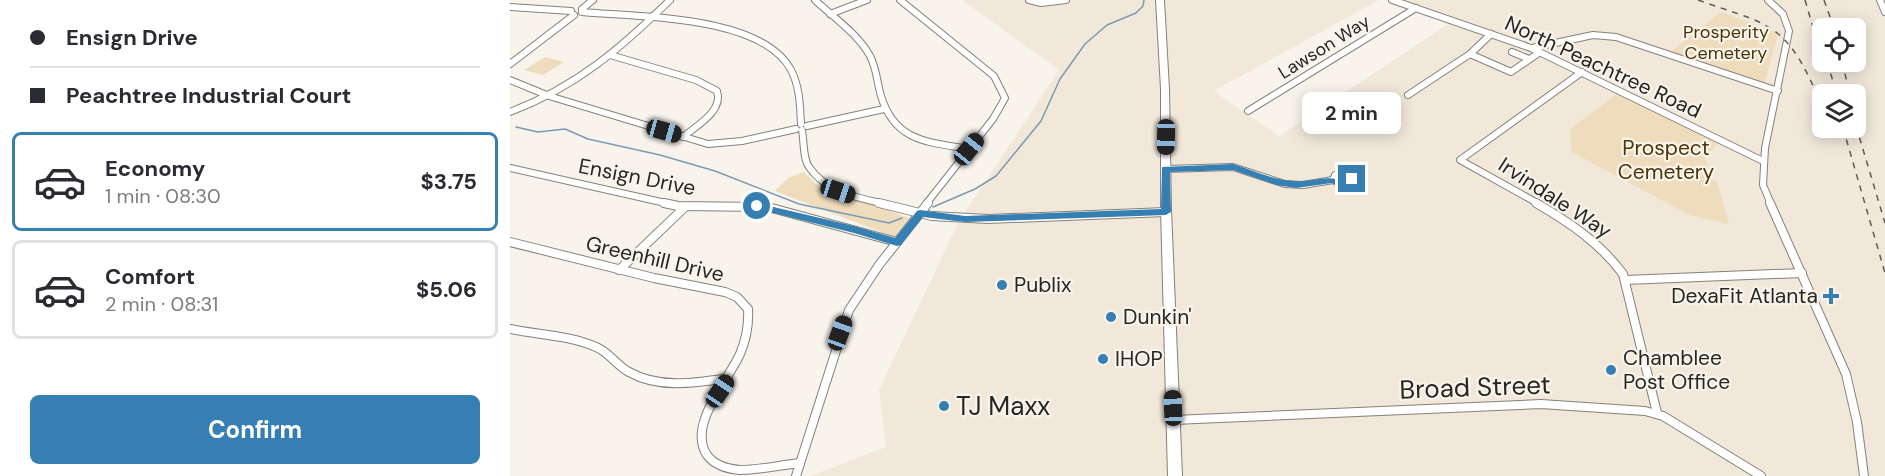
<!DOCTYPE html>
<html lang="en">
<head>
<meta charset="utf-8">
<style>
  :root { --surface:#fff; --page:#f7f7f7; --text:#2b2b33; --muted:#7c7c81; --line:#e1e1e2; --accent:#357fb3 }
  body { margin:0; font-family:"DM Sans",sans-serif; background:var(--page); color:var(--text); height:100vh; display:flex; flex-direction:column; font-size:22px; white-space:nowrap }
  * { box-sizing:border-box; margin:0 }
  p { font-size:20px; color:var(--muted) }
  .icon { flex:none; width:33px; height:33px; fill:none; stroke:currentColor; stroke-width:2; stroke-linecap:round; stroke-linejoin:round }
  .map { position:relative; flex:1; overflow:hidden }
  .panel { display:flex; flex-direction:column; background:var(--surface); width:510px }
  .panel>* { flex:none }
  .guide { display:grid; align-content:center; height:132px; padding:0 30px; background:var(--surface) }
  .tools { position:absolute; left:1302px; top:18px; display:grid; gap:12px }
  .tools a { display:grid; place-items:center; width:54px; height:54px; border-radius:9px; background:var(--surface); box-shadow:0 3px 15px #0003; font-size:30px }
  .end { position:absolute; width:27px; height:27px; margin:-14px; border:8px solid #357fb3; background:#fff; box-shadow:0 0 0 3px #fff }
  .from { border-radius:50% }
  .bubble { position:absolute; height:42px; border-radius:9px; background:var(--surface); box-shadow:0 3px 15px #0003; font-size:20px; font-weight:700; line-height:42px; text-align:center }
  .car { position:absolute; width:18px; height:36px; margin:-18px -9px; border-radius:8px; box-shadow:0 0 4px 2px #0007; background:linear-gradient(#222 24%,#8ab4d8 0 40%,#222 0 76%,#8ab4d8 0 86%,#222 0) }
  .guide b { display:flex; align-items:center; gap:21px; height:57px; font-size:22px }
  .guide b+b { border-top:2px solid var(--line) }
  .guide i { width:15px; height:15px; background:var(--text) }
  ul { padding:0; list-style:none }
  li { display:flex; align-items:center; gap:18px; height:99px; margin:0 12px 9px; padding:0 18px; border:3px solid var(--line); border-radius:9px }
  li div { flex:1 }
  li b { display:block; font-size:22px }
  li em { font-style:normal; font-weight:700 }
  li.active { border-color:var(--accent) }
  li>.icon { width:54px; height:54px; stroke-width:1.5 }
  .action { display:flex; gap:12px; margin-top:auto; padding:12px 30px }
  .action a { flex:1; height:69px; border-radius:9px; background:var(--accent); color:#fff; font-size:24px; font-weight:700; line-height:69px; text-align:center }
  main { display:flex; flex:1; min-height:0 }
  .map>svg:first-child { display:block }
</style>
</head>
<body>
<main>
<section class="panel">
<div class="guide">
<b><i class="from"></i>Ensign Drive</b>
<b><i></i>Peachtree Industrial Court</b>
</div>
<ul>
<li class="active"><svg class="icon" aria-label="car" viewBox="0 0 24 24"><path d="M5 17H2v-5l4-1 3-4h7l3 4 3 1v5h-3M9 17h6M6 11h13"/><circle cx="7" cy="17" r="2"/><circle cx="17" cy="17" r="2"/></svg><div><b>Economy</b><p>1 min · 08:30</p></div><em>$3.75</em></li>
<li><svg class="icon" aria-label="car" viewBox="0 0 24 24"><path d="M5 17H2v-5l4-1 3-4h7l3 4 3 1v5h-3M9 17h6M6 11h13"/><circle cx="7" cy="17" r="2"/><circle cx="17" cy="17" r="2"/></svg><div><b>Comfort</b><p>2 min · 08:31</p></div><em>$5.06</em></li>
</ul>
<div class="action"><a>Confirm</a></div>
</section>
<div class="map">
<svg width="1375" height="476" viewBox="0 0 1375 476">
  <rect width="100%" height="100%" fill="#f8f4ec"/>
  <path fill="#f2e8da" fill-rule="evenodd" d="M452 0H869L704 91 769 136 947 18 889 0H1375V476H300L376 447 369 390 449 221 549 70ZM1312 28H1346V62H1312ZM1107 94 1208 143 1195 157 1202 180 1207 181 1218 224ZM1312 94H1346V128H1312Z"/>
  <g fill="#efdcbd">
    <path d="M1211 12 1268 33 1255 83 1161 52Z"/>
    <path d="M35 57 54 62 33 75 14 70Z"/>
    <path d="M1107 94 1209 143 1195 157 1202 180 1207 181 1219 224 1179 215 1062 152 1060 129Z"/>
    <path d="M294 172 306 184 399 218 384 237 265 191 278 178Z"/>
  </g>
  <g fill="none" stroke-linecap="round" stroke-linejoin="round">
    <g stroke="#7a9bb5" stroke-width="1.5">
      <path d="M6 127 28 132 55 129 78 139 150 155 205 171 289 204 379 223 392 218"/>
      <path d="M423 207 465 189 486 176 531 121 550 79 575 44 597 25 626 13 633 6 634 0"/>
    </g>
    <g stroke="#85817a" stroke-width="8">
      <g id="minor-far1">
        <path d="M305 0C323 17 348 34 360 56 367 69 367 83 371 96 385 142 418 142 459 149"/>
        <path d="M390 0 484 76 495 98 483 119 416 204"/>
        <path d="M519 0 531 3 556 0"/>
        <path d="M882 0 1021 48 1253 161"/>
        <path d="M1258 0 1273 14 1279 31 1255 148 1253 185 1261 204"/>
        <path d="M1370 0 1375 12"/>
        <path d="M0 7 61 11"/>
        <path d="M72 9 83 0"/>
        <path d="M72 12C128 17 252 15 281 70 290 87 290 106 291 124"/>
        <path d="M320 14 357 0"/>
        <path d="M1022 48 1083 35 1106 37 1268 91"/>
        <path d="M1002 52 1019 59"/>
        <path d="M960 54 1001 72 1030 52"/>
        <path d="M100 55 186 80 207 91C214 111 186 126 173 137"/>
        <path d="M0 64 64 15"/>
        <path d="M0 80 39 96 198 144 232 141 286 129"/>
        <path d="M898 95 960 54 981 34"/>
        <path d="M738 111 906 8"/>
        <path d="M0 112C66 87 110 49 160 0"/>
        <path d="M297 126 374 109"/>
        <path d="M292 130C294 141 293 159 299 167 316 192 348 198 375 204"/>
        <path d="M0 168 160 204"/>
        <path d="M655 169 723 167 775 184 793 185 823 180"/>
        <path d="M832 173 841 177V183L834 185 823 180 825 175Z"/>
        <path d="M1029 204 950 160 1072 72"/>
      </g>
    </g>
    <g stroke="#85817a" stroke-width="10">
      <g id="minor">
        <path d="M154 203 168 206 258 207 387 242"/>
        <path d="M369 203 422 216 478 219 656 212"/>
        <path d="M1026 203C1059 222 1090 243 1113 274L1147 413"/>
        <path d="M1260 203 1336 374 1347 422 1354 476"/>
        <path d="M0 242 144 278 215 292 227 297 238 309C239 325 236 340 230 354 218 381 177 425 197 455 205 466 218 469 230 470 250 470 270 465 290 463"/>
        <path d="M109 270 175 207"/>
        <path d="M1115 280 1292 273"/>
        <path d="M0 329C28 335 59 335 86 347 99 352 106 365 119 372 149 389 185 383 218 378"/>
        <path d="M664 420 1031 404 1135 411 1153 416 1251 476"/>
        <path d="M286 476 339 310 369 265 418 203"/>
      </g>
    </g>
    <g stroke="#85817a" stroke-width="2">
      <path id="highway" d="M646 0H654L659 89 661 209 672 476H658L651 209V89Z"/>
    </g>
    <use href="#minor-far1" stroke="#fff" stroke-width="6"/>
    <use href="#minor" stroke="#fff" stroke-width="8"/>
    <use href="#highway" fill="#fff" fill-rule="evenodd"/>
    <g stroke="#5e5b57" stroke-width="1.5" stroke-dasharray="6 6" stroke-linecap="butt">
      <path d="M1188 0C1254 24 1274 20 1305 90"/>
      <path d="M1295 0 1312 58"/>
      <path d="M1314 0 1324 28"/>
      <path d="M1317 62 1327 94"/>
      <path d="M1332 62 1340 94"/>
      <path d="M1346 126 1375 223"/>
      <path d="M1333 128 1375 273"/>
    </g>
  </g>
  <path fill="#357fb3" d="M723 164C743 170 762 180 783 181 801 183 817 173 835 182L842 176 846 179 844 185 834 189 822 183 786 188 766 185 723 170 660 172 661 212 656 215 455 222 413 217 391 245 387 246 344 233 247 209 242 206 247 203 344 226 385 238 407 211 410 210 455 216 651 209 652 167Z"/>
  <g fill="#357fb3" stroke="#f8f4ec" stroke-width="2">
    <circle cx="492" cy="285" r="6"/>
    <path d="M1318 287h6v6h6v6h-6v6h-6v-6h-6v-6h6z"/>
    <circle cx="601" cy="317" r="6"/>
    <circle cx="593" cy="359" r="6"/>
    <circle cx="1101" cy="370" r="6"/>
    <circle cx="434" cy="406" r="6"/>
  </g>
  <g text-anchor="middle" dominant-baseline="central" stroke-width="4.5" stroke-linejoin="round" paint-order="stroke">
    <g font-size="18" fill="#4c3407" stroke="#f8f4ec">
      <text x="1216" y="32">Prosperity<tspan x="1216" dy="21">Cemetery</tspan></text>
    </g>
    <g font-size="18" fill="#282623" stroke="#f8f4ec">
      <text transform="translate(814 47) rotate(-32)">Lawson Way</text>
    </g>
    <g font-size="21" fill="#282623" stroke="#f8f4ec">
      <text transform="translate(1093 67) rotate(25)">North Peachtree Road</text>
      <text transform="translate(127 177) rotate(11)">Ensign Drive</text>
      <text transform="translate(1045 198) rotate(33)">Irvindale Way</text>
      <text transform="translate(145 259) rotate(13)">Greenhill Drive</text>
    </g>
    <g font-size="21" fill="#4c3407" stroke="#f8f4ec">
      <text x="1156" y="148">Prospect<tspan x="1156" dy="24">Cemetery</tspan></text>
    </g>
    <g font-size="21" fill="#282623" stroke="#f8f4ec" text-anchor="start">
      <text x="504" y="285">Publix</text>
      <text x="1308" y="296" text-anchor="end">DexaFit Atlanta</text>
      <text x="613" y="317">Dunkin'</text>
      <text x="1113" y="358">Chamblee<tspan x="1113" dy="24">Post Office</tspan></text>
      <text x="605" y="359">IHOP</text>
    </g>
    <g font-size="26" fill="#282623" stroke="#f8f4ec">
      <text transform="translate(965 387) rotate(-2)">Broad Street</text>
    </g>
    <g font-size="26" fill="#282623" stroke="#f8f4ec" text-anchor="start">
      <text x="446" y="406">TJ Maxx</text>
    </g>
  </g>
</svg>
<div class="tools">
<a><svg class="icon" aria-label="locate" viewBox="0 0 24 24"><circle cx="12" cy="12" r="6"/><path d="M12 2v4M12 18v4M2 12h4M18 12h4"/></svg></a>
<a><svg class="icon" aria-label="layers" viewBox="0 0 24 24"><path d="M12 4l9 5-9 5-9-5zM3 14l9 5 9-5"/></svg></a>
</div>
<i class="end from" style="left:247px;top:206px"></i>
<i class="end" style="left:842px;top:179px"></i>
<div class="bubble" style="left:792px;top:92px;width:99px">2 min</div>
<i class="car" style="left:154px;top:131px;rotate:106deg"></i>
<i class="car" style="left:656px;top:137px;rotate:181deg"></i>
<i class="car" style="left:459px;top:149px;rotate:39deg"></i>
<i class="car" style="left:328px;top:191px;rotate:108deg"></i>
<i class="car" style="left:330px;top:333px;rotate:20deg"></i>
<i class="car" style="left:210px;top:391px;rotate:34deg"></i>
<i class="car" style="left:663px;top:408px;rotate:358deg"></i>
</div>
</main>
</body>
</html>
